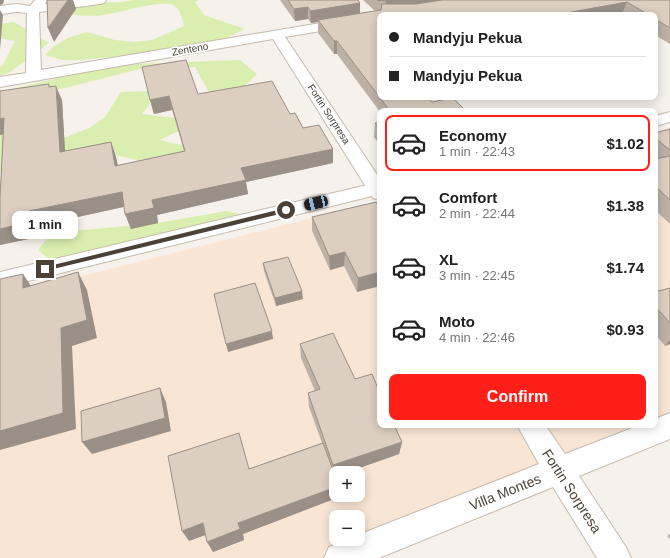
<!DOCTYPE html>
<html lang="en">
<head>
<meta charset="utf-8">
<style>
  :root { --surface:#fff; --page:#f6f6f6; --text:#222; --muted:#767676; --line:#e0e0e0; --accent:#ff1e18 }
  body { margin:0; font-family:Arial,sans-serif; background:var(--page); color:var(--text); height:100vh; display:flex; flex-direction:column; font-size:15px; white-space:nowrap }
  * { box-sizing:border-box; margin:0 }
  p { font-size:13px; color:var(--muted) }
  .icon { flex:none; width:22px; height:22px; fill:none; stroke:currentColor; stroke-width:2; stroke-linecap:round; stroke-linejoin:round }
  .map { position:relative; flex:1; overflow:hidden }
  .drawer { position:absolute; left:377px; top:108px; width:281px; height:320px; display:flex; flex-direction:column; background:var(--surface); border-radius:8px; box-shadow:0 2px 10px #0003 }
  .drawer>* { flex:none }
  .banner { position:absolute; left:377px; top:12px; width:281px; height:88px; border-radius:8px; box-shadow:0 2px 10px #0003; display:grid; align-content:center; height:88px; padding:0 12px; background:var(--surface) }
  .controls { position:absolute; left:329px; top:466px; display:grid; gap:8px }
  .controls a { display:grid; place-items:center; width:36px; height:36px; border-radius:8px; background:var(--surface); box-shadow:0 2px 10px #0003; font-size:20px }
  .end { position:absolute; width:18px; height:18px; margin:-9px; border:5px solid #4b4137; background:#fff; box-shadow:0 0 0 2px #fff }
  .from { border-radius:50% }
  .bubble { position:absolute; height:28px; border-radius:8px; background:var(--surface); box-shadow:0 2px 10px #0003; font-size:13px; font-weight:700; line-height:28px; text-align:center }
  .car { position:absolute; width:12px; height:24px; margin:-12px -6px; border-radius:5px; box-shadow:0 0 3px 1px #0007; background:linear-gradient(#222 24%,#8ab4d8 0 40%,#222 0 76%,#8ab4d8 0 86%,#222 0) }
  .banner b { display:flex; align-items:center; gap:14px; height:38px; font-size:15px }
  .banner b+b { border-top:1px solid var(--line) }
  .banner i { width:10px; height:10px; background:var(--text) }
  ul { padding:7px 0 0; list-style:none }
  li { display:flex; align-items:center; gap:12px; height:56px; margin:0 8px 6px; padding:0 4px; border:2px solid transparent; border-radius:8px }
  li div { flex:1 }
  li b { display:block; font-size:15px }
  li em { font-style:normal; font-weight:700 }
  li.on { border-color:var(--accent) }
  li>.icon { width:36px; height:36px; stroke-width:1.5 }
  .cta { display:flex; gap:8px; margin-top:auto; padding:8px 12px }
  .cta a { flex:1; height:46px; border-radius:8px; background:var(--accent); color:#fff; font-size:16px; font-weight:700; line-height:46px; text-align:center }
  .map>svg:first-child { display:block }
</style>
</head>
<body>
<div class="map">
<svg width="670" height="558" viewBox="0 0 670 558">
  <rect width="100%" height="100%" fill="#f6f1ea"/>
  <path fill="#f9e5d4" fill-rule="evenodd" d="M670 128V426L342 558H0V297L380 201V425H655V131ZM336 473H358V495H336ZM336 517H358V539H336Z"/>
  <g fill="#d9eeaf">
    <path d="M133 0H198L195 2 204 15 245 29 224 39 141 54 81 60H62L45 55 54 46 68 38 87 32 115 40 134 42 152 40 184 26C182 19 181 9 173 5 156 0 122 13 103 15 90 17 78 15 65 14L81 3 123 2Z"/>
    <path d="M14 22 49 43 10 72 0 76V67L3 65 15 41 0 38V24Z"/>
    <path d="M240 60 257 74 226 104 218 131 176 132 160 140 197 149 168 167 107 153 0 172V134L21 141 66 137 89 128 105 117 121 92 159 91 142 114 184 119 214 101 195 67 140 69 13 101 0 92 112 65Z"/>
    <path d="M226 211 246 215 54 263 38 250 52 233 158 223Z"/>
  </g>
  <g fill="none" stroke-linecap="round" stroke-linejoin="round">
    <g stroke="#c6baae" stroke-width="2">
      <g id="minor">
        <path d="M35 0H48L45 4 73 0H106L104 3 100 4 39 12 41 70 380 13 385 14 380 15V21L285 37 380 179V200L373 198 273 39 0 87V77L26 73 27 13 17 12 0 14V6L17 4 30 6Z"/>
        <path d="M670 413V439L579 476 626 547 631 558H597L553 487 379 558H324L329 547 348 539H358V535L539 464 517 425H545L565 454 640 425H655V419Z"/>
      </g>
    </g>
    <g stroke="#c6baae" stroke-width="2">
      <g id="tertiary">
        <path d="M670 112V122L655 126V116Z"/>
        <path d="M380 182V194L0 288V272Z"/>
      </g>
    </g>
    <use href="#minor" fill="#fff" fill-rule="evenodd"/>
    <use href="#tertiary" fill="#fff" fill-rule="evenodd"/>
  </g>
  <g fill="#bdb1a6">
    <path d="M280 0H358L360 3V14L375 11 363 0H670V44L655 35V15H624L622 14 380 15V97L432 102 466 111H380V112L337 54H334L318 33V22L311 23 308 19 295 21Z"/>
    <path d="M50 87 62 100 65 151 111 142 116 157 118 166 184 151 172 110 154 114 150 100 198 94 290 114 303 128 333 163 246 182 248 194 157 215 158 223 131 229 124 207 37 226 38 237 0 245V198L3 134 0 135V91Z"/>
    <path d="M380 122V145L374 137 375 123Z"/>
    <path d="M670 129V224L655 210V133Z"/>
    <path d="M376 202 357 292 344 266 330 270 312 231V217Z"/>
    <path d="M263 263 303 299 276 306 264 271Z"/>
    <path d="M670 288V344L665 346 655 334V292Z"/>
    <path d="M300 344 355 379 402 442 399 454 345 473H336V476H335L339 497 243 534 244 540 213 552 205 535 189 541 249 469 322 443 309 407 308 393 315 391 301 358Z"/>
    <path d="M670 534V539L667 536Z"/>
  </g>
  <g fill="#9a9087">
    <path d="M0 0H4L3 4 0 5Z"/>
    <path d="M68 0H73L76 9 54 42 48 28Z"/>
    <path d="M387 0H448L385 13 386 1Z"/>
    <path d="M627 2 622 14 615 15H555Z"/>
    <path d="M360 3V15L318 20V22L311 23 310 11Z"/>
    <path d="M308 7V19L295 21 294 9Z"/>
    <path d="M0 10 3 15 0 50Z"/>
    <rect x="334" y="41" width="3" height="13"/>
    <path d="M56 86 62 100 66 167 60 152Z"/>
    <path d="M169 96 172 110 154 114 150 100Z"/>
    <path d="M4 118 11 133 0 135V119Z"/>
    <path d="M111 142 116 157 121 181 115 166Z"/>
    <path d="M333 149V163L246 182 248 194 157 215 158 223 131 229 125 214 152 200 241 168Z"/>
    <path d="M122 192 127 206 37 226 38 237 0 245V229L29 211Z"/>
    <path d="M345 252 344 266 330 270 329 256Z"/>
    <path d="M78 272 87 290 97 338 72 346 76 429 0 450V431L61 328Z"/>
    <path d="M380 272V286L357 292 358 278Z"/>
    <path d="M23 274 35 292 23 288Z"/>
    <path d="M302 291 303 299 276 306 275 298Z"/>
    <path d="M272 331 273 339 228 352 226 344Z"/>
    <path d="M670 340V344L665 346Z"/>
    <path d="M160 388 166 402 171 431 92 454 82 442Z"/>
    <path d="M402 442 399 454 345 473H336V476L333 477V465Z"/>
    <path d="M336 487V495H339V497L243 534 244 540 213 552 207 542 238 523Z"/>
    <path d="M203 523 208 534 189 541 182 531Z"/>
  </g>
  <g fill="#dccec1" stroke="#9a9087">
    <path d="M47 0H68L48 28Z"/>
    <path d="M288 0H358L360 3 310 11 308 7 294 9Z"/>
    <path d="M377 0H387L386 1Z"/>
    <path d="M442 0H670V28L655 19V15H649L627 2 555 15H380V97H427L432 102 453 98 466 111H390L337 41H334L318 20 381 10 382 4H416Z"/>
    <path d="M186 60 198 94 272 81 290 114 295 113 303 128 319 125 333 149 241 168 246 180 152 200 154 208 125 214 122 192 29 211V222L0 229V198L4 118 0 119V91L49 84V87L56 86 60 152 111 142 115 166 185 151 169 96 150 100 142 67Z"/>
    <path d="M380 122V130L375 123Z"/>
    <path d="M670 129V150L655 138V133Z"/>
    <path d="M670 156V200L655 186V159Z"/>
    <path d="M376 202 380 208V272L358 278 345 252 329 256 312 217Z"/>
    <path d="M288 257 302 291 275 298 263 263Z"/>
    <path d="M78 272 87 320 61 328 63 413 0 431V279L23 274V288Z"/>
    <path d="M255 283 272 331 226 344 214 294Z"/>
    <path d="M670 288V323L655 306V292Z"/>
    <path d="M333 333 355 379 372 374 380 393V425H394L402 442 333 465 308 393 320 389 300 344Z"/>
    <path d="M160 388 165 418 82 442 81 411Z"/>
    <path d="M239 433 249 469 323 443 336 478V487L238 523 240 529 207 542 203 523 182 531 168 456Z"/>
  </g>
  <path fill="#4b4137" d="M286 208 289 210 288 212 45 271 42 269 45 267Z"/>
  <g text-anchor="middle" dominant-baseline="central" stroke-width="3.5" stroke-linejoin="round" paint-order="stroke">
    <g font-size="10" fill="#4b4137" stroke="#fff">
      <text transform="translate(190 49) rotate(-10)">Zenteno</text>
      <text transform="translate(329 114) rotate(57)">Fortin Sorpresa</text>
    </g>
    <g font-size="14" fill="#4b4137" stroke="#fff">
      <text transform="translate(572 491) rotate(57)">Fortin Sorpresa</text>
      <text transform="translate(505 492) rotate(-22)">Villa Montes</text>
    </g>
  </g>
</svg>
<div class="controls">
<a>+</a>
<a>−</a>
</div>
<i class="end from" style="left:286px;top:210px"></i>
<i class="end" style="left:45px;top:269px"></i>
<div class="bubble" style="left:12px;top:211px;width:66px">1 min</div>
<i class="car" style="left:316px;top:203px;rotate:257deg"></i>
<div class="banner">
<b><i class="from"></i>Mandyju Pekua</b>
<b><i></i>Mandyju Pekua</b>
</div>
<section class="drawer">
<ul>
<li class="on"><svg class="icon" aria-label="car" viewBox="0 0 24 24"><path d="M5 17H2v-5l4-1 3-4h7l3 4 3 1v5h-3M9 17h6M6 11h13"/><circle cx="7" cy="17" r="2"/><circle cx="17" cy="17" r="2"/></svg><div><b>Economy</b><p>1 min · 22:43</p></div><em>$1.02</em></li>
<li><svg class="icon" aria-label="car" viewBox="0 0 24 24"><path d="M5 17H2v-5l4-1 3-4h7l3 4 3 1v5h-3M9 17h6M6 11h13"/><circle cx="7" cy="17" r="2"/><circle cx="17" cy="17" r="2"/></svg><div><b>Comfort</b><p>2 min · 22:44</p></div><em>$1.38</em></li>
<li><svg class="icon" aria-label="car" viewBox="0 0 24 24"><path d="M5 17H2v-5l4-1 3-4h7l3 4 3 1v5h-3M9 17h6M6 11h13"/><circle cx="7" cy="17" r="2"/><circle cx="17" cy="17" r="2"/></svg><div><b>XL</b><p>3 min · 22:45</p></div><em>$1.74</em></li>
<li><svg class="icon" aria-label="car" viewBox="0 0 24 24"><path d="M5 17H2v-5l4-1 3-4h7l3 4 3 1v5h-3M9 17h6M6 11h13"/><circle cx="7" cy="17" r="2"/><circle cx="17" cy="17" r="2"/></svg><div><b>Moto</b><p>4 min · 22:46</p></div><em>$0.93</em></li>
</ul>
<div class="cta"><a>Confirm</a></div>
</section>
</div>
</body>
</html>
